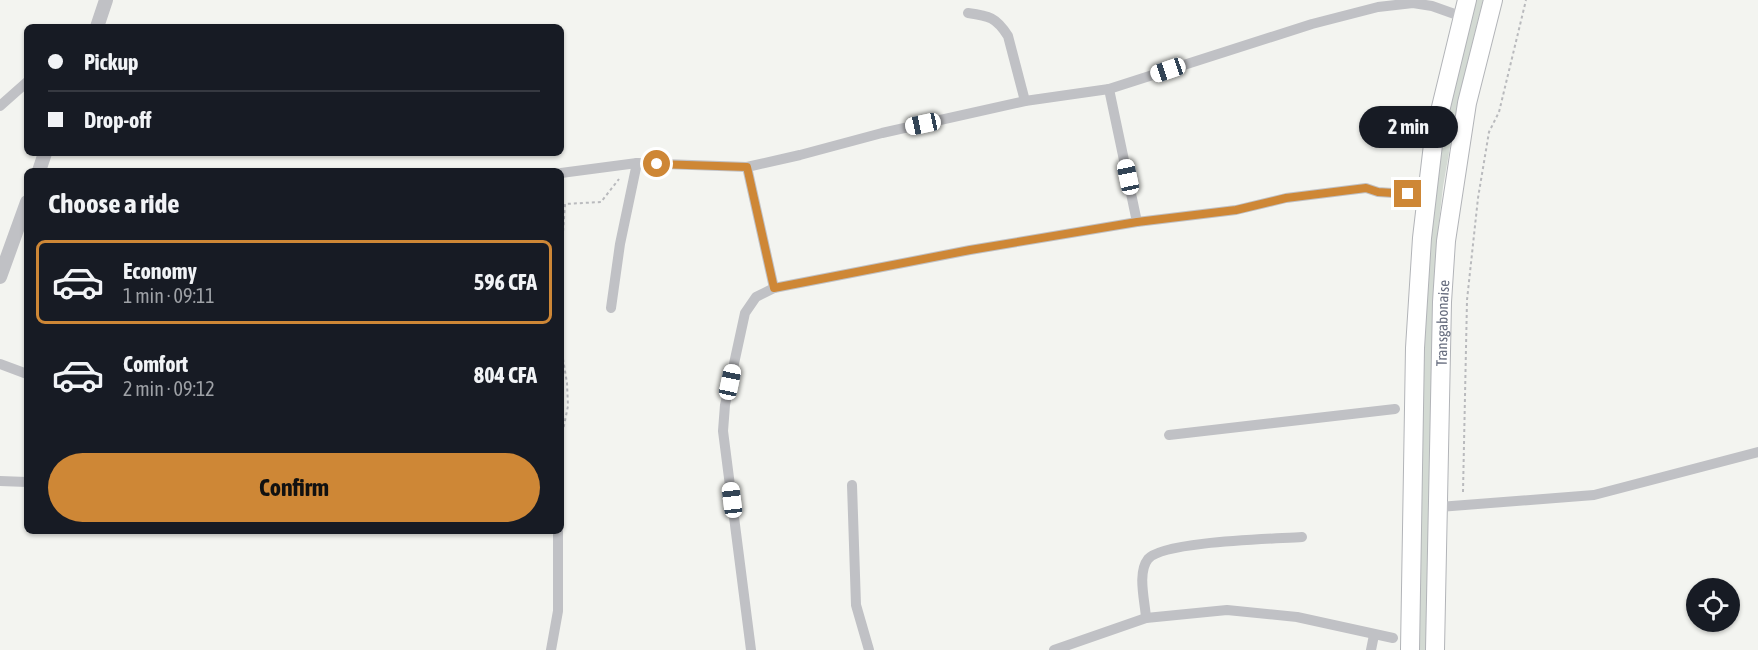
<!DOCTYPE html>
<html lang="en">
<head>
<meta charset="utf-8">
<style>
  :root { --surface:#171b24; --page:#242831; --text:#f1f3f6; --muted:#9ea1a6; --line:#363941; --accent:#ce8736 }
  body { margin:0; font-family:"Asap Condensed",sans-serif; background:var(--page); color:var(--text); height:100vh; display:flex; flex-direction:column; font-size:22px; white-space:nowrap }
  * { box-sizing:border-box; margin:0 }
  p { font-size:20px; color:var(--muted) }
  .icon { flex:none; width:33px; height:33px; fill:none; stroke:currentColor; stroke-width:2; stroke-linecap:round; stroke-linejoin:round }
  .map { position:relative; flex:1; overflow:hidden }
  .sheet { position:absolute; left:24px; top:168px; width:540px; height:366px; display:flex; flex-direction:column; background:var(--surface); border-radius:9px; box-shadow:0 2px 4px #0004 }
  .sheet>* { flex:none }
  .banner { position:absolute; left:24px; top:24px; width:540px; height:132px; border-radius:9px; box-shadow:0 2px 4px #0004; display:grid; align-content:center; height:132px; padding:0 24px; background:var(--surface) }
  .fabs { position:absolute; left:1686px; top:578px; display:grid; gap:12px }
  .fabs a { display:grid; place-items:center; width:54px; height:54px; border-radius:50%; background:var(--surface); box-shadow:0 2px 4px #0004; font-size:30px }
  .end { position:absolute; width:27px; height:27px; margin:-14px; border:8px solid #ce8736; background:#fff; box-shadow:0 0 0 3px #fff }
  .from { border-radius:50% }
  .bubble { position:absolute; height:42px; border-radius:21px; background:var(--surface); box-shadow:0 2px 4px #0004; font-size:20px; font-weight:700; line-height:42px; text-align:center }
  .car { position:absolute; width:18px; height:36px; margin:-18px -9px; border-radius:8px; box-shadow:0 0 4px 2px #0007; background:linear-gradient(#fff 24%,#345 0 40%,#fff 0 76%,#345 0 86%,#fff 0) }
  .banner b { display:flex; align-items:center; gap:21px; height:57px; font-size:22px }
  .banner b+b { border-top:2px solid var(--line) }
  .banner i { width:15px; height:15px; background:var(--text) }
  ul { padding:0; list-style:none }
  li { display:flex; align-items:center; gap:18px; height:84px; margin:0 12px 9px; padding:0 12px; border:3px solid transparent; border-radius:9px }
  li div { flex:1 }
  li b { display:block; font-size:22px }
  li em { font-style:normal; font-weight:700 }
  li.active { border-color:var(--accent) }
  li>.icon { width:54px; height:54px; stroke-width:1.5 }
  h2 { padding:0 24px; font-size:27px; line-height:72px }
  .button { display:flex; gap:12px; margin-top:auto; padding:12px 24px }
  .button a { flex:1; height:69px; border-radius:36px; background:var(--accent); color:#111; font-size:24px; font-weight:700; line-height:69px; text-align:center }
  .map>svg:first-child { display:block }
</style>
</head>
<body>
<div class="map">
<svg width="1758" height="650" viewBox="0 0 1758 650">
  <rect width="100%" height="100%" fill="#f3f4f0"/>
  <path fill="#d3dad3" d="M1475 0H1483L1458 101 1443 187 1437 239 1433 300 1427 650H1418L1423 347 1430 238 1442 143 1451 99Z"/>
  <g fill="none" stroke-linecap="round" stroke-linejoin="round">
    <g stroke="#b2b4b8" stroke-width="20">
      <g id="trunk">
        <path d="M1410 650 1415 348 1422 238 1434 136 1467 0"/>
        <path id="s1" d="M1435 650 1442 302 1446 241 1467 103 1493 0"/>
      </g>
    </g>
    <g stroke="#b9babd" stroke-width="2" stroke-dasharray="3 3" stroke-linecap="butt">
      <path d="M561 261 565 204 601 202 619 179"/>
      <path d="M561 347 567 383 568 406 561 440"/>
      <path d="M1463 492 1467 300 1478 198 1489 132 1499 112 1526 0"/>
    </g>
    <g stroke="#c0c1c5" stroke-width="10">
      <path d="M968 13C989 16 996 17 1008 36L1025 101"/>
      <path d="M1109 89 1137 222"/>
      <path d="M0 106 27 82"/>
      <path d="M747 167 774 288"/>
      <path d="M561 173 637 163 747 167 800 155 882 133 1025 101 1109 89 1312 24 1378 7 1413 3 1432 6 1463 17"/>
      <path d="M611 308 620 244 637 163"/>
      <path d="M0 364 27 374"/>
      <path d="M1169 435 1395 409"/>
      <path d="M0 481 27 482"/>
      <path d="M852 485 856 605 869 650"/>
      <path d="M1439 507 1594 495 1758 452"/>
      <path d="M1146 618C1145 601 1137 573 1148 559 1163 541 1274 539 1302 537"/>
      <path d="M551 650 558 611V531"/>
      <path d="M751 650 723 431 725 405 745 313 756 297 774 288 970 250 1137 222 1236 210 1286 198 1366 188 1378 192 1408 194"/>
      <path d="M1054 650 1146 618 1227 610 1297 617 1393 638"/>
      <path d="M1371 650 1374 635"/>
    </g>
    <g stroke="#c0c1c5" stroke-width="14">
      <path d="M97 27 106 0"/>
      <path d="M39 171 45 153"/>
      <path d="M0 277 27 202"/>
    </g>
    <use href="#trunk" stroke="#fff" stroke-width="18"/>
  </g>
  <g fill="none" stroke-linecap="round" stroke-linejoin="round">
    <path stroke="#ce8736" stroke-width="8" d="M657 164 747 167 774 288 970 250 1137 222 1236 210 1286 198 1366 188 1378 192 1408 194"/>
  </g>
  <g text-anchor="middle" dominant-baseline="central" stroke-width="6" stroke-linejoin="round" paint-order="stroke">
    <g font-size="15" fill="#666c7e" stroke="#fff">
      <text stroke="none"><textPath href="#s1" startOffset="327">Transgabonaise</textPath></text>
    </g>
  </g>
</svg>
<div class="fabs">
<a><svg class="icon" aria-label="locate" viewBox="0 0 24 24"><circle cx="12" cy="12" r="6"/><path d="M12 2v4M12 18v4M2 12h4M18 12h4"/></svg></a>
</div>
<i class="end from" style="left:657px;top:164px"></i>
<i class="end" style="left:1408px;top:194px"></i>
<div class="bubble" style="left:1359px;top:106px;width:99px">2 min</div>
<i class="car" style="left:1168px;top:70px;rotate:251deg"></i>
<i class="car" style="left:923px;top:124px;rotate:258deg"></i>
<i class="car" style="left:1128px;top:177px;rotate:348deg"></i>
<i class="car" style="left:730px;top:382px;rotate:12deg"></i>
<i class="car" style="left:732px;top:500px;rotate:353deg"></i>
<div class="banner">
<b><i class="from"></i>Pickup</b>
<b><i></i>Drop-off</b>
</div>
<section class="sheet">
<h2>Choose a ride</h2>
<ul>
<li class="active"><svg class="icon" aria-label="car" viewBox="0 0 24 24"><path d="M5 17H2v-5l4-1 3-4h7l3 4 3 1v5h-3M9 17h6M6 11h13"/><circle cx="7" cy="17" r="2"/><circle cx="17" cy="17" r="2"/></svg><div><b>Economy</b><p>1 min · 09:11</p></div><em>596 CFA</em></li>
<li><svg class="icon" aria-label="car" viewBox="0 0 24 24"><path d="M5 17H2v-5l4-1 3-4h7l3 4 3 1v5h-3M9 17h6M6 11h13"/><circle cx="7" cy="17" r="2"/><circle cx="17" cy="17" r="2"/></svg><div><b>Comfort</b><p>2 min · 09:12</p></div><em>804 CFA</em></li>
</ul>
<div class="button"><a>Confirm</a></div>
</section>
</div>
</body>
</html>
